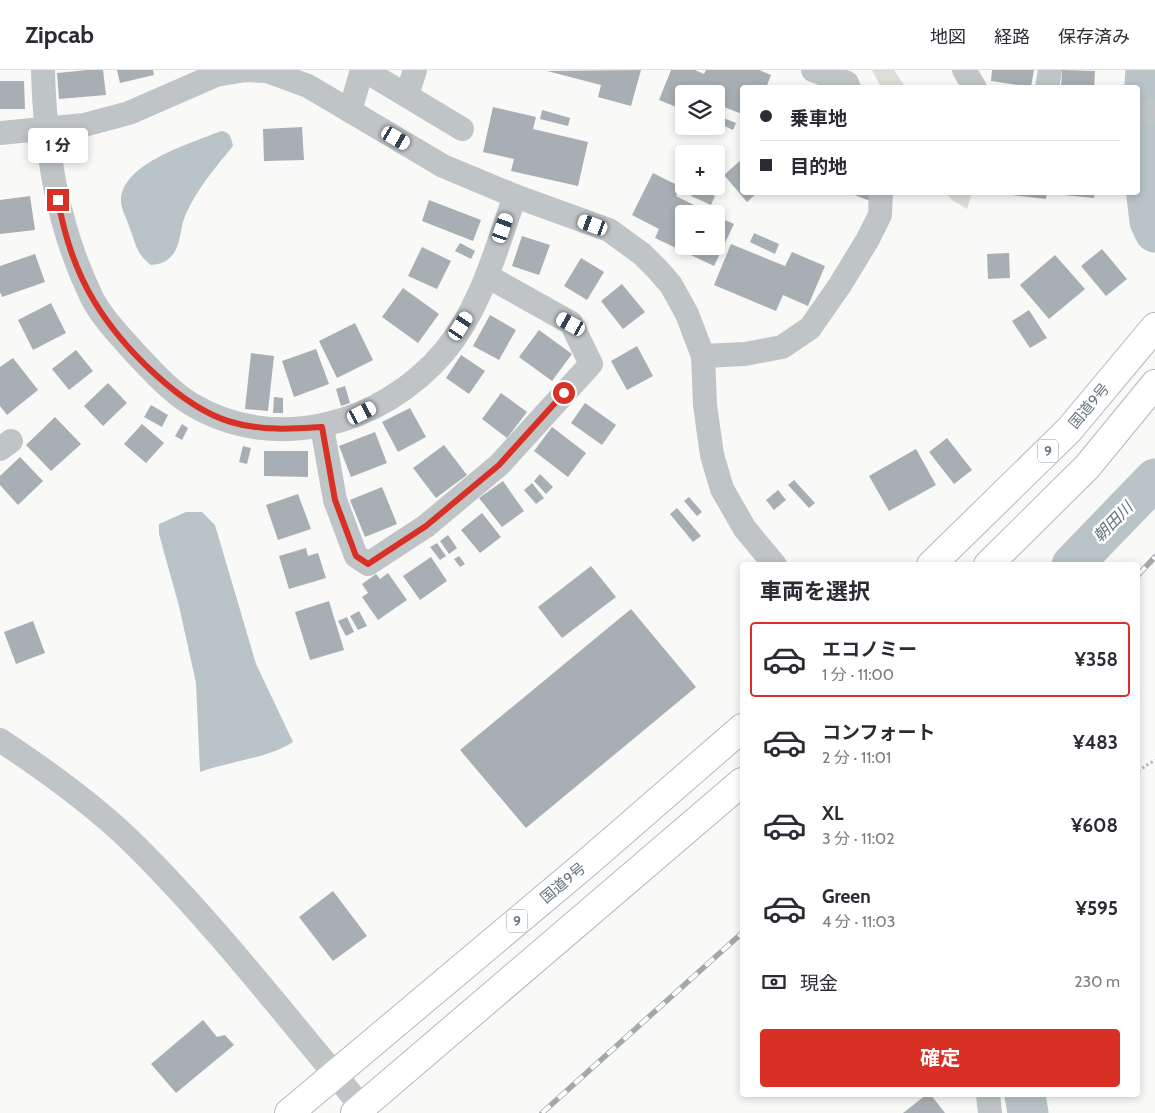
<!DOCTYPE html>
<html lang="ja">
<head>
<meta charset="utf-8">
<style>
  :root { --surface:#fff; --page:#f7f7f7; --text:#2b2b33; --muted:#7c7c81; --line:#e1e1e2; --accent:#d93025 }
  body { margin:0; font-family:Cabin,"Noto Sans JP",sans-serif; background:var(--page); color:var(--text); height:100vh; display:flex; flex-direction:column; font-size:19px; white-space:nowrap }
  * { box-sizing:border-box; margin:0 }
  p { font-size:16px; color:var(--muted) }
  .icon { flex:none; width:28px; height:28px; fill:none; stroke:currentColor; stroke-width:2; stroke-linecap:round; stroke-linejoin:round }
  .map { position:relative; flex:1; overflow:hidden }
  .side { position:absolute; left:740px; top:492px; width:400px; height:535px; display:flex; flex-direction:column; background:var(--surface); border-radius:5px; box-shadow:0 2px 8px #0003 }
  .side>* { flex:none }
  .guide { position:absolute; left:740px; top:15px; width:400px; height:110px; border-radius:5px; box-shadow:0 2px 8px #0003; display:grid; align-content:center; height:110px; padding:0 20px; background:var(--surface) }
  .tools { position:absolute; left:675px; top:15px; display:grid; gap:10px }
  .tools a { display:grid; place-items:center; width:50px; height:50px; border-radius:5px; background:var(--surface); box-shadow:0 2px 8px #0003; font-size:25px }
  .end { position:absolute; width:22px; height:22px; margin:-11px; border:6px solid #d93025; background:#fff; box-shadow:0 0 0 2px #fff }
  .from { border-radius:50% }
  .bubble { position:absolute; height:35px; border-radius:5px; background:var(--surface); box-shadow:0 2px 8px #0003; font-size:16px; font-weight:700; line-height:35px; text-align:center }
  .car { position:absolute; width:15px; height:30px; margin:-15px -8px; border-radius:6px; box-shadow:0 0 4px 1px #0007; background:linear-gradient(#fff 24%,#345 0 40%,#fff 0 76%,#345 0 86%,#fff 0) }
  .guide b { display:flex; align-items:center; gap:18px; height:48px; font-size:19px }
  .guide b+b { border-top:1px solid var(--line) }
  .guide i { width:12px; height:12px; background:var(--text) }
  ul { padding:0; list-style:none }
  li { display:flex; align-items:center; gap:15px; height:75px; margin:0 10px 8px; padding:0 10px; border:2px solid transparent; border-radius:5px }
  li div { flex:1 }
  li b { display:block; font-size:19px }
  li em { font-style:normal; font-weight:700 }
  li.selected { border-color:var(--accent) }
  li>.icon { width:45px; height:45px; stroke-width:1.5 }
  h2 { padding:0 20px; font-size:22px; line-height:60px }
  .pay { display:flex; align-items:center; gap:12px; height:55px; padding:0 20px; font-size:19px }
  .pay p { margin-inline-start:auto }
  .primary-button { display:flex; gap:10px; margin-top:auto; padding:10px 20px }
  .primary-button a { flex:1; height:58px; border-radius:5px; background:var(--accent); color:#fff; font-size:20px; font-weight:700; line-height:58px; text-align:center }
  header { display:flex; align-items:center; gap:30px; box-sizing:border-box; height:70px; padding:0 25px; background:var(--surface); border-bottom:1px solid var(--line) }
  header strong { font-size:24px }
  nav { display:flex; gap:28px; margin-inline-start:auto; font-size:18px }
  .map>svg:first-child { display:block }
</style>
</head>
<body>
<header>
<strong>Zipcab</strong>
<nav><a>地図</a><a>経路</a><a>保存済み</a></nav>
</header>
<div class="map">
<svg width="1155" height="1043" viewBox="0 0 1155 1043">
  <rect width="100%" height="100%" fill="#f9f9f8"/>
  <g fill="#daded7">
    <path d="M872 0H894L905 17H881Z"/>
    <path d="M946 123H972L967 139 952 130Z"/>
  </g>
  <g fill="#b8c4c7">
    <path d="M221 61C230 62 231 67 233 76 215 98 196 120 185 146 180 159 181 172 174 183 167 192 162 194 151 195 136 184 136 174 129 156 127 149 121 139 121 131 121 93 192 73 221 61Z"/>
    <path d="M186 442H202L215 455 256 594 293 672C266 689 230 691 200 702L196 613 179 536 159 464V454Z"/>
  </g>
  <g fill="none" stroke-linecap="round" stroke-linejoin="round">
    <g stroke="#b8c4c7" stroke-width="41">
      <path d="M1146 0 1141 76 1150 151 1155 162"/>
      <path d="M1072 495 1155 409"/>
      <path d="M1025 1025 1028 1043"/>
    </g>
  </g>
  <g fill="#a7afb4">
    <path d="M88 0H103L106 25 59 29 57 3Z"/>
    <path d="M117 0H153L154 5 120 13Z"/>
    <path d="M641 0 631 36 598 27 601 15 547 1Z"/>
    <path d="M671 0H695L704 4 706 0H759L771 5 766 18H742V44L716 34V24H684V40L659 30Z"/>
    <path d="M992 0H1034L1031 17 991 11Z"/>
    <path d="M1062 0 1095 1 1094 18H1061Z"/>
    <path d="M0 11H24L25 39H0Z"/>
    <path d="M493 37 536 47 533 59 588 72 578 116 511 101 514 89 483 82Z"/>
    <path d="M542 40 570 48 568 56 540 49Z"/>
    <path d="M716 45 736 53 733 60 716 52Z"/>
    <path d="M302 57 304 90 264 91 263 59Z"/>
    <path d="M742 89V122H758L747 132 724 105Z"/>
    <path d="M653 103 681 117 676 126 712 144H684V176H716V146L734 154 714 196 655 168 659 159 632 145Z"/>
    <path d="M695 118 715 126 711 135 691 126Z"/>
    <path d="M847 122H873L870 131Z"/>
    <path d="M1004 122H1047L1046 129 1004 124Z"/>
    <path d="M1053 122H1095L1094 128 1053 124Z"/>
    <path d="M30 126 35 160 0 164V130Z"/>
    <path d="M429 130 481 150 473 171 422 151Z"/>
    <path d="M754 163 779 174 775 184 750 172Z"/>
    <path d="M522 166 550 175 539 205 512 196Z"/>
    <path d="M460 173 475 181 471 189 455 181Z"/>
    <path d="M731 174 785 196 792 182 825 196 808 236 783 225 776 241 714 215Z"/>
    <path d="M422 177 451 191 437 219 408 206Z"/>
    <path d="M1102 179 1127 209 1106 226 1081 196Z"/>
    <path d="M1009 183 1010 208 988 209 987 184Z"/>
    <path d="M35 184 45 212 2 227 0 222V196Z"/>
    <path d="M1055 185 1085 219 1049 249 1020 215Z"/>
    <path d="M581 188 604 202 587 230 564 216Z"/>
    <path d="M622 214 645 242 623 259 601 231Z"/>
    <path d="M403 218 439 244 418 273 382 247Z"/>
    <path d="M51 233 66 263 33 280 18 250Z"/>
    <path d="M1029 240 1047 268 1030 278 1012 251Z"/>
    <path d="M490 245 516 260 499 290 473 276Z"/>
    <path d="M355 253 373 290 337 308 319 271Z"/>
    <path d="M539 260 572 284 552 311 519 287Z"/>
    <path d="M637 276 653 306 627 320 611 291Z"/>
    <path d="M316 279 329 314 294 327 282 291Z"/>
    <path d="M76 280 93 301 69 320 52 299Z"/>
    <path d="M251 283 274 286 268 341 245 339Z"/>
    <path d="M461 285 485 301 469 324 446 308Z"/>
    <path d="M13 288 38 320 7 345 0 336V297Z"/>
    <path d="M108 313 127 333 103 356 84 336Z"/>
    <path d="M345 316 350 333 341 336 336 319Z"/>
    <path d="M501 323 527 342 507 368 482 349Z"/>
    <path d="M274 327 283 328V343H273Z"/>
    <path d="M585 333 616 355 602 375 571 353Z"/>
    <path d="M151 335 168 345 162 357 144 347Z"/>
    <path d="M410 338 426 367 398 382 382 352Z"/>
    <path d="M55 347 81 374 51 401 26 375Z"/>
    <path d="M142 354 164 373 146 393 124 374Z"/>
    <path d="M182 354 188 358 182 370 175 366Z"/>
    <path d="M552 357 586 383 568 407 534 381Z"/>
    <path d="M375 362 387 393 351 407 339 376Z"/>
    <path d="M947 368 972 400 954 414 929 382Z"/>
    <path d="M444 375 467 405 436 428 413 398Z"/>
    <path d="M243 376 251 378 247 394 239 392Z"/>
    <path d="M916 379 936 415 889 441 869 406Z"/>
    <path d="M264 381H308V407L264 406Z"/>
    <path d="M20 387 43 411 18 435 0 415V406Z"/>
    <path d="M540 404 553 417 546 424 534 411Z"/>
    <path d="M794 410 815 433 809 438 788 415Z"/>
    <path d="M503 411 524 441 502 457 479 428Z"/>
    <path d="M532 413 544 428 536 434 524 420Z"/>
    <path d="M382 417 397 454 365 467 350 430Z"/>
    <path d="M778 420 786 430 774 440 766 430Z"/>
    <path d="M298 424 311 459 278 470 266 435Z"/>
    <path d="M689 427 702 442 697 446 684 431Z"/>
    <path d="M677 438 701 466 693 472 670 444Z"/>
    <path d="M482 443 501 467 480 483 461 460Z"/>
    <path d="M448 465 457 478 449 484 440 471Z"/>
    <path d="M437 473 446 486 440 490 430 477Z"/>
    <path d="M306 478 308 486 318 483 326 508 289 519 279 486Z"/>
    <path d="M459 486 465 494 460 497 454 489Z"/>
    <path d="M431 487 447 511 420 530 403 506Z"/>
    <path d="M591 496 616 527 562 568 538 537Z"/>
    <path d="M388 503 407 530 378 550 362 527 368 523 362 514 376 504 380 509Z"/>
    <path d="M329 531 344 580 310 590 295 542Z"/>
    <path d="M631 539 696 617 526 758 460 680Z"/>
    <path d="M359 541 367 556 358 560 350 546Z"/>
    <path d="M347 547 354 562 346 566 338 551Z"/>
    <path d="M33 551 45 583 16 594 4 562Z"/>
    <path d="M333 821 367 866 333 891 299 847Z"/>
    <path d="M203 950 217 967 225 965 234 975 176 1023 151 994Z"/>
    <path d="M926 1025H931L945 1043H903Z"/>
  </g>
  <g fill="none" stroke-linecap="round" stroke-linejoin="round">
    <g stroke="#b5b9bc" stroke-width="30">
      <g id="highway">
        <path d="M931 495 1069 360 1155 257"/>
        <path d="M988 495 1087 397 1155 314"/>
        <path d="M289 1043 589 791 742 658"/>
        <path d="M355 1043 742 712"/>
      </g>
    </g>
    <path stroke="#babec0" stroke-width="3" stroke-dasharray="2.5 2.5" stroke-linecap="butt" d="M1138 701 1155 690"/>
    <g stroke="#bfc4c7" stroke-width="24">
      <path d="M43 0C45 79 57 156 92 228 103 249 120 266 136 284 152 301 171 322 191 334 276 385 383 354 444 282 481 238 496 179 515 126"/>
      <path d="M364 0 462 59"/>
      <path d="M813 0 847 13 849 18"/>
      <path d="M964 0 975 18"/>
      <path d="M1047 18 1050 0"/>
      <path d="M407 25 415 0"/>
      <path d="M350 41 362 0"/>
      <path d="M1138 42H1155"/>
      <path d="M0 63 84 55 129 43 216 5 245 0 267 1 308 16 443 96 515 126 609 160 642 184 657 199 671 215 687 244 703 286 705 335 712 385 722 419 745 459 775 495"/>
      <path d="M703 286 745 284 782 277 810 258 840 215 868 169 880 145 881 122"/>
      <path d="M322 357 335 430 356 486 368 494 426 456 499 395 591 294 571 253 487 206"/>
      <path d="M0 379 11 371"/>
      <path d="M0 670C47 701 97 737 137 777 218 858 288 949 362 1037"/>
      <path d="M988 1025 990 1043"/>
    </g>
    <use href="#highway" stroke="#fff" stroke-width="28"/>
    <g stroke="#a2a9ad" stroke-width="5.5">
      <g id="rail">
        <path d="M1138 505 1155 487"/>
        <path d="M542 1043 742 863"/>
      </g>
    </g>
    <use href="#rail" stroke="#fff" stroke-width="4" stroke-dasharray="11" stroke-linecap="butt"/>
  </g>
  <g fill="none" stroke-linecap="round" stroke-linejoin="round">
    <path stroke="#d93025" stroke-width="6" d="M58 130C64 164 76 201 94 231 121 276 180 337 231 352 262 361 291 359 322 357L335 430 356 486 368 494 426 456 499 395 564 323"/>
  </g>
  <g text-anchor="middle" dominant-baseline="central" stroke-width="5" stroke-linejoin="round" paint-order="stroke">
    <g fill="#fff" stroke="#95a0a5" stroke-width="1">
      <rect x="1038" y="369.5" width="20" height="23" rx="4"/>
      <rect x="507" y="839.5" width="20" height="23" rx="4"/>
    </g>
    <g font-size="14" font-weight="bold" fill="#67777f">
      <text x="1048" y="381">9</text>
      <text x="517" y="851">9</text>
    </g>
    <g font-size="15" fill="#67777f" stroke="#fff">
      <text transform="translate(1089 336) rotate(-50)">国道9号</text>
      <text transform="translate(563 813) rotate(-40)">国道9号</text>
    </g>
    <g font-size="16" font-style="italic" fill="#627579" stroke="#fff">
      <text transform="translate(1113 452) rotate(-46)">朝田川</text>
    </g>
  </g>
</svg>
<div class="tools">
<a><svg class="icon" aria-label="layers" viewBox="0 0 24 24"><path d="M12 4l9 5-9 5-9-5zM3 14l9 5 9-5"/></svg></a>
<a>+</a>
<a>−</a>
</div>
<i class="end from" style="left:564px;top:323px"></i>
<i class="end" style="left:58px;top:130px"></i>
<div class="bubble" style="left:28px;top:58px;width:60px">1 分</div>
<i class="car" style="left:396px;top:68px;rotate:120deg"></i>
<i class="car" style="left:593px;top:155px;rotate:290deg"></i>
<i class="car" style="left:503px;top:158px;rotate:19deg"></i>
<i class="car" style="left:571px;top:254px;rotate:299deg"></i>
<i class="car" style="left:461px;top:256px;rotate:33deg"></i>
<i class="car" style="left:362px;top:343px;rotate:63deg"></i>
<div class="guide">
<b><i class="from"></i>乗車地</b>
<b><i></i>目的地</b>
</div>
<section class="side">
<h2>車両を選択</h2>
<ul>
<li class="selected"><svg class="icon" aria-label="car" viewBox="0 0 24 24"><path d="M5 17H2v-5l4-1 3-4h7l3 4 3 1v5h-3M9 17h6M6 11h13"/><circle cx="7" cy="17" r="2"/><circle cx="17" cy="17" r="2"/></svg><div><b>エコノミー</b><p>1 分 · 11:00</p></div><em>¥358</em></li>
<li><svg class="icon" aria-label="car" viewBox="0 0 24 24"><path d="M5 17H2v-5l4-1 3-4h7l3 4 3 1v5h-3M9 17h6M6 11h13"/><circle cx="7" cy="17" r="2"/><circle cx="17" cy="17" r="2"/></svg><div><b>コンフォート</b><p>2 分 · 11:01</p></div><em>¥483</em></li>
<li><svg class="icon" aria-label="car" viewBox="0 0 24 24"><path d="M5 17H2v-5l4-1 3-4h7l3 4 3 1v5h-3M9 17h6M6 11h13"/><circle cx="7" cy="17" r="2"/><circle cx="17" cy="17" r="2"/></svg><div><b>XL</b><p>3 分 · 11:02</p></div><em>¥608</em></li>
<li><svg class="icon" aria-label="car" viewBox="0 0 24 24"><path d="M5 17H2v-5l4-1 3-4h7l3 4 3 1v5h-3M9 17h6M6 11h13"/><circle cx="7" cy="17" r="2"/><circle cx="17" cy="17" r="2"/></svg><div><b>Green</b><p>4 分 · 11:03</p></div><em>¥595</em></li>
</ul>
<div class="pay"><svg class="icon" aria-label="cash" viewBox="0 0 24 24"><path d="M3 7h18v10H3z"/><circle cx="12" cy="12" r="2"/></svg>現金<p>230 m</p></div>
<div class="primary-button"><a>確定</a></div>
</section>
</div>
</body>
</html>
